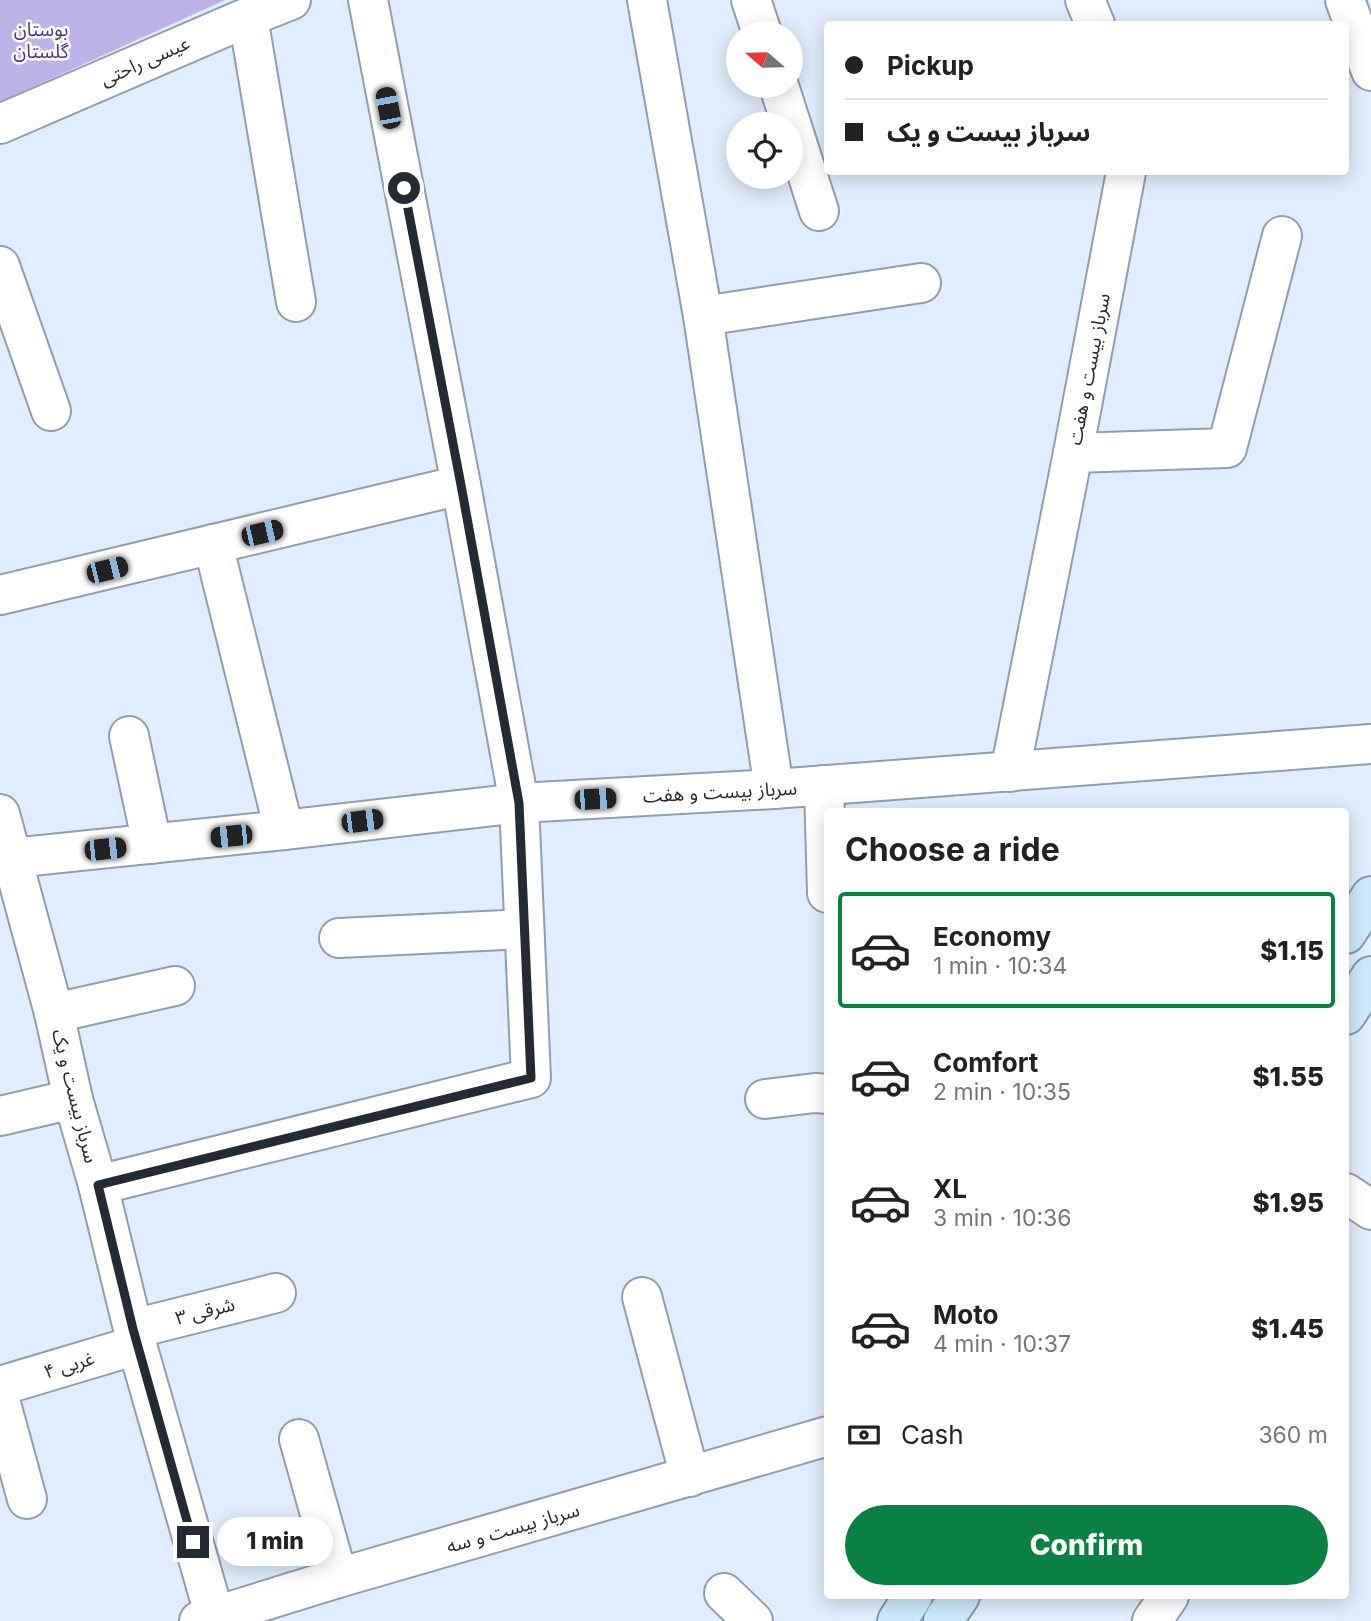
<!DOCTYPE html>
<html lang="en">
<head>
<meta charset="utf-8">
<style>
  :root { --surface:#fff; --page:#f6f6f6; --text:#222; --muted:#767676; --line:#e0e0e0; --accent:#0b8043 }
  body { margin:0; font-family:Inter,"Noto Sans Arabic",sans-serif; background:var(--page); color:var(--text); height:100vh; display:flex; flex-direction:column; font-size:26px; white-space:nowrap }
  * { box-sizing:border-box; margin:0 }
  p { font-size:23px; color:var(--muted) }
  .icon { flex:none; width:38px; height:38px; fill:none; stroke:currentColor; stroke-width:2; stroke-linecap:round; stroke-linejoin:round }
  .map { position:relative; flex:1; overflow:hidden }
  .drawer { position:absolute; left:824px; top:808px; width:525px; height:791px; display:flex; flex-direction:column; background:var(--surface); border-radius:7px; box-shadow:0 4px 18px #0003 }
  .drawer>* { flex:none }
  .guide { position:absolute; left:824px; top:21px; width:525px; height:154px; border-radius:7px; box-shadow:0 4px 18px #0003; display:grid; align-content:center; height:154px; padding:0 21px; background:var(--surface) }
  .needle { width:46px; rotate:290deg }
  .tools { position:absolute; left:726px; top:21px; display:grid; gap:14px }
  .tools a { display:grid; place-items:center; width:77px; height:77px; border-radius:50%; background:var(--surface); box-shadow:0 4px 18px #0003; font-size:35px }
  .end { position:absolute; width:32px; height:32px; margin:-16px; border:9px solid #252b32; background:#fff; box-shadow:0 0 0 4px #fff }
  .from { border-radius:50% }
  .bubble { position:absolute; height:49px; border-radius:24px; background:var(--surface); box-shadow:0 4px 18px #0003; font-size:23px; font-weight:800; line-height:49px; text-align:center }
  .car { position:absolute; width:21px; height:42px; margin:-21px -10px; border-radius:9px; box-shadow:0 0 5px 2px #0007; background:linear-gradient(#222 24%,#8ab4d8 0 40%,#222 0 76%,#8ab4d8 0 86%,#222 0) }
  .guide b { display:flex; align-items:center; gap:24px; height:66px; font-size:26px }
  .guide b+b { border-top:2px solid var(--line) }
  .guide i { width:18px; height:18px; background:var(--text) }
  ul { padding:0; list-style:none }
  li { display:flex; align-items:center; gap:21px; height:116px; margin:0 14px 10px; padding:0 7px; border:4px solid transparent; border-radius:7px }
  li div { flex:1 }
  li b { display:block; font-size:26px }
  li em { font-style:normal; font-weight:800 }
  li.on { border-color:var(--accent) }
  li>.icon { width:63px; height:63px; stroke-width:1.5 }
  h2 { padding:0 21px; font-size:32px; line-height:84px }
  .pay { display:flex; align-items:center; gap:18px; height:77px; padding:0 21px; font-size:26px }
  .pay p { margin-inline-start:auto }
  .button { display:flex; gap:14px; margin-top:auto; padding:14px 21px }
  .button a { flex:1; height:80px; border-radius:42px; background:var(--accent); color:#fff; font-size:28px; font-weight:800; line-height:80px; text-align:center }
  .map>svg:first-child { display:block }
</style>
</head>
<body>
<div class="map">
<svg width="1371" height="1621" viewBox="0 0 1371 1621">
  <rect width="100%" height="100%" fill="#e1edfc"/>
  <path fill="#beb3e6" d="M0 0H225L0 102Z"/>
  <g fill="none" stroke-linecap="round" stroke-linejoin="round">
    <g stroke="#909eb0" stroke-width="42">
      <g id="minor">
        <path d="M647 0 703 316 774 789"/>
        <path d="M751 0 762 33"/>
        <path d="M1085 0 1095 24"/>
        <path d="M1345 0 1371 71"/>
        <path d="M248 17 296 302"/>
        <path d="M779 86 819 211"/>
        <path d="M0 124 248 17 291 0"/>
        <path d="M0 266 51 411"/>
        <path d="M703 316 921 283"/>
        <path d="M1073 453 1227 448 1282 236"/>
        <path d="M213 544 284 830"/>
        <path d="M0 595 461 485"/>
        <path d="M129 736 152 844"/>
        <path d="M1010 772 1073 453 1126 172"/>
        <path d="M824 785 827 893"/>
        <path d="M0 814 54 1013 73 1099 98 1185 137 1345 216 1621"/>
        <path d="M12 858 284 830 519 803 774 789 1371 744"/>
        <path d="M339 938 524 929"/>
        <path d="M54 1013 175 986"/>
        <path d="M765 1099 815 1093 828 1094"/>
        <path d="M0 1116 73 1099"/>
        <path d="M98 1185 531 1078 519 803 461 485 368 0"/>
        <path d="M1346 1193 1371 1210"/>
        <path d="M642 1297 690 1477"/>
        <path d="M133 1329 276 1293"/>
        <path d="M0 1386 137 1345"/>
        <path d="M0 1400 27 1499"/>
        <path d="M299 1439 338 1578"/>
        <path d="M724 1593 753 1621"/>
        <path d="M199 1621 338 1578 828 1436"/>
        <path d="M1152 1621 1169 1596"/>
      </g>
    </g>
    <g stroke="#7d9baf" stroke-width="42">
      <g id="major">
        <path d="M1346 934 1371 896"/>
        <path d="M1346 1015 1371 976"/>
        <path d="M897 1621 913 1596"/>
        <path d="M943 1621 960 1596"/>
      </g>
    </g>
    <use href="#minor" stroke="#fff" stroke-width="38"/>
    <use href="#major" stroke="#cde8f8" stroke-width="38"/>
  </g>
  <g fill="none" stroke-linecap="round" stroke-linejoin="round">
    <path stroke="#252b32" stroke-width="9" d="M193 1542 133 1329 98 1185 531 1078 519 803 461 485 404 188"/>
  </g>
  <g text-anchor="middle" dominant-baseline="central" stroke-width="5" stroke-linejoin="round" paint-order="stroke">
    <g font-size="19" fill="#4e3484" stroke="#fff">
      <text x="41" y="29">بوستان<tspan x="41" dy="22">گلستان</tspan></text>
    </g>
    <g font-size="19" fill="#252b32" stroke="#fff">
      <text transform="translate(145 61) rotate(-24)">عیسی راحتی</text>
      <text transform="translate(1089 369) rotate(-79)">سرباز بیست و هفت</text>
      <text transform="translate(720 792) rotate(-3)">سرباز بیست و هفت</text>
      <text transform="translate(75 1096) rotate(76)">سرباز بیست و یک</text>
      <text transform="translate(205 1311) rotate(-14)">شرقی ۳</text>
      <text transform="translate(69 1365) rotate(-17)">غربی ۴</text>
      <text transform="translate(513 1528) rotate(-16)">سرباز بیست و سه</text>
    </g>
  </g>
</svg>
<div class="tools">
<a><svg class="needle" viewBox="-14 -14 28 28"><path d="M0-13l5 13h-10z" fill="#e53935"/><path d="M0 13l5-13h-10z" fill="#767676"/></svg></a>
<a><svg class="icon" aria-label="locate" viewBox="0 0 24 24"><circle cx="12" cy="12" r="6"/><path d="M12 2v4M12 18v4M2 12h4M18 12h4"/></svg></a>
</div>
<i class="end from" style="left:404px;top:188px"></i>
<i class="end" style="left:193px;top:1542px"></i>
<div class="bubble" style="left:217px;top:1517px;width:116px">1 min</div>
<i class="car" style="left:388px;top:108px;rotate:349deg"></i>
<i class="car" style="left:262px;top:533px;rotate:77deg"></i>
<i class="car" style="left:107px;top:570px;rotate:76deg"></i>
<i class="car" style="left:595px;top:799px;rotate:87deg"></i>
<i class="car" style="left:362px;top:821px;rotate:83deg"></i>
<i class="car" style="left:231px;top:836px;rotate:264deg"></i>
<i class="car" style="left:105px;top:849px;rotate:84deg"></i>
<div class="guide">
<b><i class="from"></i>Pickup</b>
<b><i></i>سرباز بیست و یک</b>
</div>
<section class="drawer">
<h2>Choose a ride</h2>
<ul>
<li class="on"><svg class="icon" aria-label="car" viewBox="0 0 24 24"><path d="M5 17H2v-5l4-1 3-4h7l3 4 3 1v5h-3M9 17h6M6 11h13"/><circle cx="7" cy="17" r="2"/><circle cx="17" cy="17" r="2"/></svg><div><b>Economy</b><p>1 min · 10:34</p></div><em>$1.15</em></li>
<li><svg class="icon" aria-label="car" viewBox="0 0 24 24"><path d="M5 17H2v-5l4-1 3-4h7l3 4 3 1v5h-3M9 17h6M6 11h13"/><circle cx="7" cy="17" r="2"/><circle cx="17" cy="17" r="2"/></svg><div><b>Comfort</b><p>2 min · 10:35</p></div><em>$1.55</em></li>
<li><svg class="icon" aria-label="car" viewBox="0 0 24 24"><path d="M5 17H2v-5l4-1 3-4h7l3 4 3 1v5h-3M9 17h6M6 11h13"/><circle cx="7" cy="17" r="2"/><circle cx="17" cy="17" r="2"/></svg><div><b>XL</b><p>3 min · 10:36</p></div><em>$1.95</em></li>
<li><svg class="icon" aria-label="car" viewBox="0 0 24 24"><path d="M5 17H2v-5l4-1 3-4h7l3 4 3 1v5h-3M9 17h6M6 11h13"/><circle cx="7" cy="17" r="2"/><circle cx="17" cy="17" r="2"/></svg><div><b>Moto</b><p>4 min · 10:37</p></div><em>$1.45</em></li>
</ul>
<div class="pay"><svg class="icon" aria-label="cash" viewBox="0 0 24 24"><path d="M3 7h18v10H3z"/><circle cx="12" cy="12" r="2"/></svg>Cash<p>360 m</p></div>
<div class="button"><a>Confirm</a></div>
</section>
</div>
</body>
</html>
